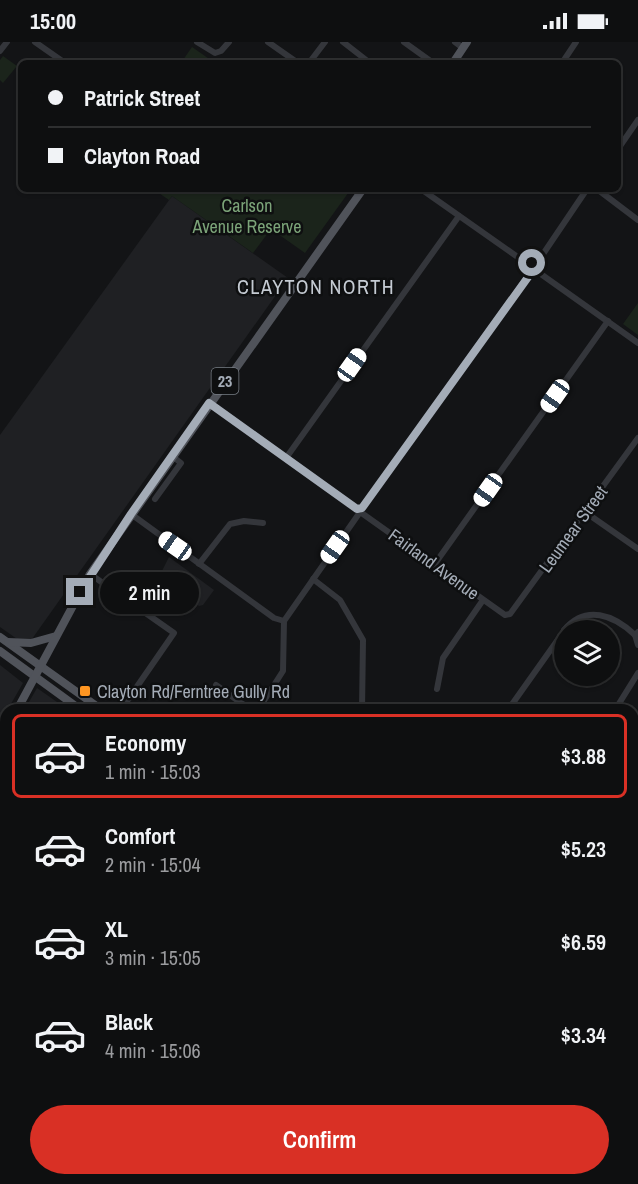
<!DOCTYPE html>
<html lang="en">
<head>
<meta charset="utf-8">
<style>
  :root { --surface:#0e0f10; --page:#1c1d1e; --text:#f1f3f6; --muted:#9b9c9f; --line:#2e2f30; --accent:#d93025 }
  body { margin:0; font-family:"Archivo Narrow",sans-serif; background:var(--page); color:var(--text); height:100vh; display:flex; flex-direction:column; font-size:22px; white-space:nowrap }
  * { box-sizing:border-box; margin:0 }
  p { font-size:20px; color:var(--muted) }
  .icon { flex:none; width:33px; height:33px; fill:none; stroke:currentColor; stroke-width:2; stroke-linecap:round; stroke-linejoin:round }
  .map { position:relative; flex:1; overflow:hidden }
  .drawer { position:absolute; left:0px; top:662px; width:639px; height:482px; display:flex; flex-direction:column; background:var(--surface); border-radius:18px 18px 0 0; box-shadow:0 2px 4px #0004,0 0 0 2px var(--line) }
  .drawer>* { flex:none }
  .guide { position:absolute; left:18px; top:18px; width:603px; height:132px; border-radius:9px; box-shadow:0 2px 4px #0004,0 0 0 2px var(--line); display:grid; align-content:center; height:132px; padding:0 30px; background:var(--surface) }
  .buttons { position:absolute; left:554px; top:578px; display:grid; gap:12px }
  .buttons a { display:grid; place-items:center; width:66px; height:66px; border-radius:50%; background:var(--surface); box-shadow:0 2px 4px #0004,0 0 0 2px var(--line); font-size:30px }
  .end { position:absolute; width:27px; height:27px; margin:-14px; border:8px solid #a4acb7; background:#111; box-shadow:0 0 0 3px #111 }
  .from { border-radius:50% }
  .bubble { position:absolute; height:42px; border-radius:21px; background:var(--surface); box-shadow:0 2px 4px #0004,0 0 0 2px var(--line); font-size:20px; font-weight:600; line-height:42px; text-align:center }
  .car { position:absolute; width:18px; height:36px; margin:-18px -9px; border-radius:8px; box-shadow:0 0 4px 2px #0007; background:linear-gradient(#fff 24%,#345 0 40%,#fff 0 76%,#345 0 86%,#fff 0) }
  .guide b { display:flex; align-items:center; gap:21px; height:57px; font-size:22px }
  .guide b+b { border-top:2px solid var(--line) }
  .guide i { width:15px; height:15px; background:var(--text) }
  ul { padding:10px 0 0; list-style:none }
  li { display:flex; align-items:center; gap:18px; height:84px; margin:0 12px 9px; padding:0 18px; border:3px solid transparent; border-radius:9px }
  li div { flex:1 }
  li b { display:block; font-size:22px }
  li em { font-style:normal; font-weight:600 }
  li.current { border-color:var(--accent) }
  li>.icon { width:54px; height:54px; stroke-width:1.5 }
  .primary-button { display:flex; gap:12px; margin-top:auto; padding:12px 30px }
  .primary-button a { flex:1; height:69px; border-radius:36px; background:var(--accent); color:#fff; font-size:24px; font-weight:600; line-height:69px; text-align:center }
  .status { display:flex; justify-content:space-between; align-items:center; height:42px; padding:0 30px; background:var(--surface); direction:ltr }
  .status svg { height:16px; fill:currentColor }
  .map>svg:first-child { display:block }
</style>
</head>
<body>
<div class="status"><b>15:00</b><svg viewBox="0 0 49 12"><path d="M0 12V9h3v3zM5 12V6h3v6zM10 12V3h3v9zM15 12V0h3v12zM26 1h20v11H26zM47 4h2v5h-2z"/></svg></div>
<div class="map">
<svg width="638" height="1142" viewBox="0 0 638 1142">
  <rect width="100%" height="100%" fill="#131416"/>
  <g fill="#1f2023">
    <path d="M172 154 288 236 27 604 0 585V393Z"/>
    <path d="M169 515 214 548 203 563 199 564 159 535Z"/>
    <path d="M0 623 23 641 4 674 0 671Z"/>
    <path d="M37 646 67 667H25Z"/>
  </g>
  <g fill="#1b241b">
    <path d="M192 5 215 21H181Z"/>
    <path d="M3 14 17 24 3 41 0 38V18Z"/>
    <path d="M153 147H351L305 211 271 187 253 211 172 154 169 158Z"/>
    <path d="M638 261V293L623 282Z"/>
  </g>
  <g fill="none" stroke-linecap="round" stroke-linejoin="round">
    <g stroke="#34363b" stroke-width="6">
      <path d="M35 0 65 21"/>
      <path d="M197 0 215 11 221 9 229 0"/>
      <path d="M268 0 298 21"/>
      <path d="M343 0 370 21"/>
      <path d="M404 0 429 18"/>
      <path d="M455 0 463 6"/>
      <path d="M0 9 7 0"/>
      <path d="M309 21 325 0"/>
      <path d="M562 21 576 0"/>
      <path d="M618 107 638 78"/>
      <path d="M421 147 529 223"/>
      <path d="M597 147 638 178"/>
      <path d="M537 221 587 147"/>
      <path d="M538 230 638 301"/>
      <path d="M209 361 357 467"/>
      <path d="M286 416 459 174"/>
      <path d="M155 457 181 421 172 414"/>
      <path d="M362 466 530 231"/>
      <path d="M585 470 638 507"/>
      <path d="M131 472 274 576 284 579"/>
      <path d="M363 472 505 573 510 572 638 396"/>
      <path d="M199 522 230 482 244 479 263 481"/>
      <path d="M434 523 608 279"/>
      <path d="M90 532 174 591 127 659 126 668"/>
      <path d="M313 537 340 558 363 598 362 668"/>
      <path d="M564 588C586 562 614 573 635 593"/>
      <path d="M638 590 635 593 638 603"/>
      <path d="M216 643 251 668"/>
      <path d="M437 647 443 616 483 558"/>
      <path d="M258 668 283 629 284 579 358 473"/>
      <path d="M508 668 564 589"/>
      <path d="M615 668 638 631"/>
      <path d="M0 720 6 725"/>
      <path d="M633 800 638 793"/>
      <path d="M0 852 6 843"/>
      <path d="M0 907 6 912"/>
      <path d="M0 1008 6 1012"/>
      <path d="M0 1110 6 1114"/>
      <path d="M37 1137 44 1142"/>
      <path d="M183 1137 190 1142"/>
      <path d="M320 1137 326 1142"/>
      <path d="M207 1142 211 1137"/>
      <path d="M505 1142 509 1137"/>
    </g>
    <g stroke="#50535a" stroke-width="8">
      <path d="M453 21 467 0"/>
      <path d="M0 595 102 668"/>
      <path d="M8 600 31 601 56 594"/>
      <path d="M0 609 81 668"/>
      <path d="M17 668 90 532 363 147"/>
      <path d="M0 697 6 686"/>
      <path d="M633 1054 638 1058"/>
      <path d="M633 1084 638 1087"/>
    </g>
  </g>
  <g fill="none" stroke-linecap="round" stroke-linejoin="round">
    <path stroke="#a4acb7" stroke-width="8" d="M80 550 131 472 209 361 357 467 362 466 531 231 528 226 532 221"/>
  </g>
  <rect fill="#ff9622" stroke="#0e0f10" stroke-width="2" x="79" y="643" width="12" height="12" rx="3"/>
  <g text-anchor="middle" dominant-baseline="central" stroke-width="5" stroke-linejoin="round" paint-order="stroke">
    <rect fill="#0e0f10" stroke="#777d85" stroke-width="1.5" x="211.5" y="326" width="27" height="26" rx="4.5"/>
    <g font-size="16" font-weight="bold" fill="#a4acb7">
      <text x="225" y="339">23</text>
    </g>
    <g font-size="18" fill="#7ca479" stroke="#0e0f10">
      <text x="247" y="163">Carlson<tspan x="247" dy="21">Avenue Reserve</tspan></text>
    </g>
    <g font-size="18" fill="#a4acb7" stroke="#0e0f10">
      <text transform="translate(573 487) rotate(-54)">Leumear Street</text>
      <text transform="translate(434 522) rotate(36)">Fairland Avenue</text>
    </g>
    <g font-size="18" fill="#a4acb7" stroke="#0e0f10" text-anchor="start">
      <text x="97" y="649">Clayton Rd/Ferntree Gully Rd</text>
    </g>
    <g font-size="20" letter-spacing="1.5" fill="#c5cbd3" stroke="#0e0f10">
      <text x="316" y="244">CLAYTON NORTH</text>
    </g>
  </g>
</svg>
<div class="buttons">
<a><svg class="icon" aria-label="layers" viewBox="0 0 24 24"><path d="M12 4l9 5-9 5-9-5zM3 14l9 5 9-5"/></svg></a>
</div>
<i class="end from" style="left:532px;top:221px"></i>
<i class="end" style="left:80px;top:550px"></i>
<div class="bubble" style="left:100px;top:530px;width:99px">2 min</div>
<i class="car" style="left:352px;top:323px;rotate:35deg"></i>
<i class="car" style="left:555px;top:354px;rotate:215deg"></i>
<i class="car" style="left:488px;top:448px;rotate:215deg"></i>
<i class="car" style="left:175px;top:504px;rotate:305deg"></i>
<i class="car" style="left:335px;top:505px;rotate:215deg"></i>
<div class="guide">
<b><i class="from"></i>Patrick Street</b>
<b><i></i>Clayton Road</b>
</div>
<section class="drawer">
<ul>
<li class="current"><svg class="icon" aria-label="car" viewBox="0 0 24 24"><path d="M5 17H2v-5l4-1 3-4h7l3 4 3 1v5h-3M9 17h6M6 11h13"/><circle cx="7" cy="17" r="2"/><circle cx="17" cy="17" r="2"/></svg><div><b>Economy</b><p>1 min · 15:03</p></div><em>$3.88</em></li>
<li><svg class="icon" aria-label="car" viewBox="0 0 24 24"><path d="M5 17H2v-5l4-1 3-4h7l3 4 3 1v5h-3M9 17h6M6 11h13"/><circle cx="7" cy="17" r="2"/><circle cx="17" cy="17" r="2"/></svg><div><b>Comfort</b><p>2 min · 15:04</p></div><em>$5.23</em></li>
<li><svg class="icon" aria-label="car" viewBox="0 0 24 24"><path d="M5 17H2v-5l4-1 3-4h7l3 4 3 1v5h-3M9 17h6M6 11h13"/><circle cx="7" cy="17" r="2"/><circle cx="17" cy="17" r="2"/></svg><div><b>XL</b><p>3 min · 15:05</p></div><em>$6.59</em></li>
<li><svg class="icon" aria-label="car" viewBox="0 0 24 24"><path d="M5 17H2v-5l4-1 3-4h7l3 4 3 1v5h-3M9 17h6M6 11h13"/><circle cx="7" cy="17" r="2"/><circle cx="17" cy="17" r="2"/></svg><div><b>Black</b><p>4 min · 15:06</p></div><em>$3.34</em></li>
</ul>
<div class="primary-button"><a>Confirm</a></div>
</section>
</div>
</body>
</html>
